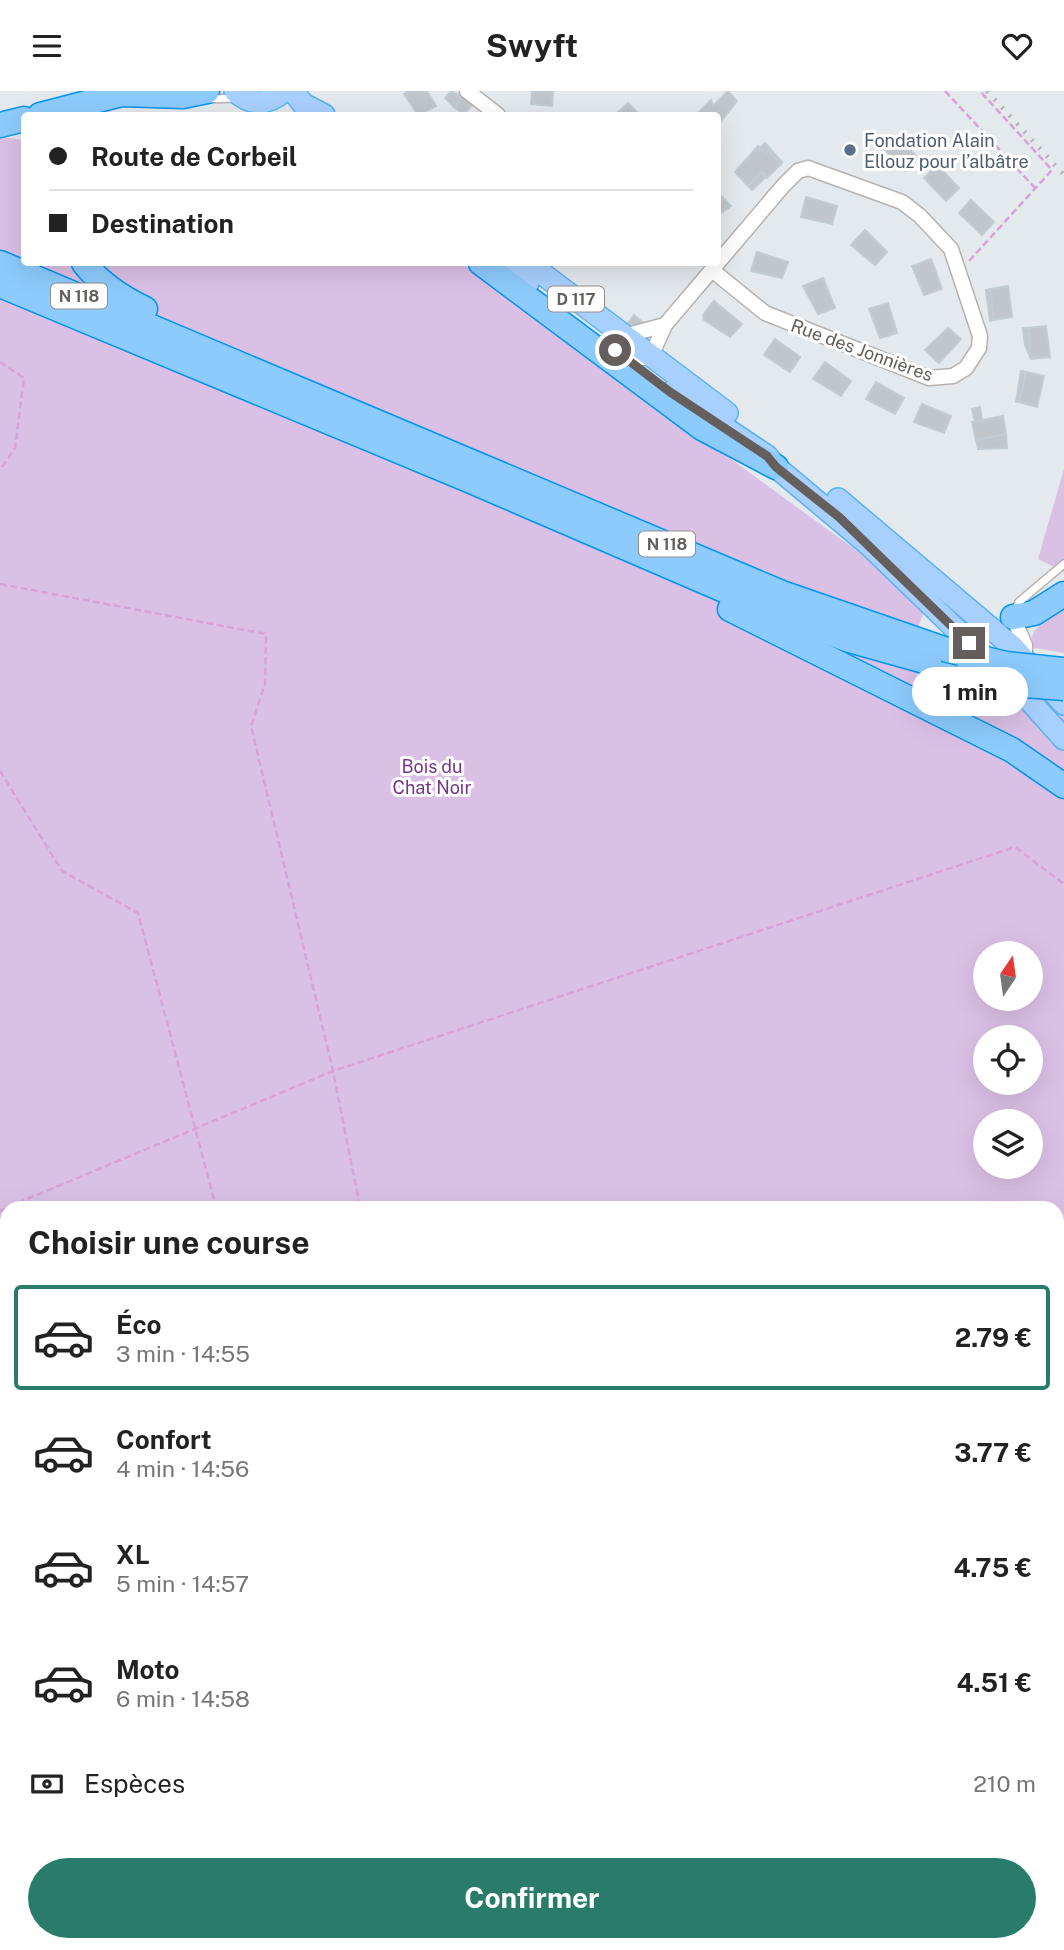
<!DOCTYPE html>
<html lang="fr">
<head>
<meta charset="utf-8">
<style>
  :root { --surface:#fff; --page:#f6f6f6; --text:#222; --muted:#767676; --line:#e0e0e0; --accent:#287c69 }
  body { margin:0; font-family:"Public Sans",sans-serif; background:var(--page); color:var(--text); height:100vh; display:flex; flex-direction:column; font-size:26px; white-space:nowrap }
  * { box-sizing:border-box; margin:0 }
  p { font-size:23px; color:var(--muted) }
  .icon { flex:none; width:38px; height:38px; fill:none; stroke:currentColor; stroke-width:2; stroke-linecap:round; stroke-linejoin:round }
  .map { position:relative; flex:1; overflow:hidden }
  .details { position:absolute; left:0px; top:1110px; width:1064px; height:751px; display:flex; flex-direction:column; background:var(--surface); border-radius:21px 21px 0 0; box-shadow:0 7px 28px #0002 }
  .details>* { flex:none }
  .banner { position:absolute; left:21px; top:21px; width:700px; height:154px; border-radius:7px; box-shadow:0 7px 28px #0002; display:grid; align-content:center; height:154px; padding:0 28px; background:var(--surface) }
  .needle { width:46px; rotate:13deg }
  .controls { position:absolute; left:973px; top:850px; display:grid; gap:14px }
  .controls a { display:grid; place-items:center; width:70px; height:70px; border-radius:50%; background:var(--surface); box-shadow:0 7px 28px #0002; font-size:35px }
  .end { position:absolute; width:32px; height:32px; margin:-16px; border:9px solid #645e5c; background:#fff; box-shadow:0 0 0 4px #fff }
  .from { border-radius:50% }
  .bubble { position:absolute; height:49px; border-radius:24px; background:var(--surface); box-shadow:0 7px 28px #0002; font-size:23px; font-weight:700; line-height:49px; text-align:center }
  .banner b { display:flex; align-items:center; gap:24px; height:66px; font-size:26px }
  .banner b+b { border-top:2px solid var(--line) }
  .banner i { width:18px; height:18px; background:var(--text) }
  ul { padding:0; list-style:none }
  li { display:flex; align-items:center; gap:21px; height:105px; margin:0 14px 10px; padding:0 14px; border:4px solid transparent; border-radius:7px }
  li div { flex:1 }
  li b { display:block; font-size:26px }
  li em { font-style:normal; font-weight:700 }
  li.active { border-color:var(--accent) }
  li>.icon { width:63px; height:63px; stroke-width:1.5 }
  h2 { padding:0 28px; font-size:32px; line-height:84px }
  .pay { display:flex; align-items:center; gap:18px; height:77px; padding:0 28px; font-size:26px }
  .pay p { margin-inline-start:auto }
  .cta { display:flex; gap:14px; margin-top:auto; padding:14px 28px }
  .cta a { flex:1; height:80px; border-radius:42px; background:var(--accent); color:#fff; font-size:28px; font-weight:700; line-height:80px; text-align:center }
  header { display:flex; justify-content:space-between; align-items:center; height:91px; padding:0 28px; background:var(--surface); font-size:32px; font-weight:700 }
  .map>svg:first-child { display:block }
</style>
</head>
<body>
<header><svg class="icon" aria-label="menu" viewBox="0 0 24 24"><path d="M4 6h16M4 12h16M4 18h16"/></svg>Swyft<svg class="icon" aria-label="heart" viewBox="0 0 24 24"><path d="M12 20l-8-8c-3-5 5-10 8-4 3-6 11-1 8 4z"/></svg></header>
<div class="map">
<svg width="1064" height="1859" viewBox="0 0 1064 1859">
  <rect width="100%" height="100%" fill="#e4e9ee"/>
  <g fill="#dbc0e6" fill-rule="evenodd">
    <path d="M0 46 24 49V172H462L927 511 918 537 1014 610 1064 614V1859H0ZM985 863H1031V908H985ZM985 947H1031V992H985ZM985 1031H1031V1076H985ZM7 1116H1057V1853H7Z"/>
    <path d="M1064 378V481L1038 468Z"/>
    <path d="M1064 512V562L1029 556 1034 540Z"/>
  </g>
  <g fill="#c0c6c9" stroke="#c2ccd3" stroke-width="2">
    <path d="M408 0H427L436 15 418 24 404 3Z"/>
    <path d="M451 0 463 6 454 16 445 7Z"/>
    <path d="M532 0H553L552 15 531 13Z"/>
    <path d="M728 0 737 10 718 34V24L698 22 711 9 713 15Z"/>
    <path d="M463 6 472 14 464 23 454 16Z"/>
    <path d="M628 12 640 24H615Z"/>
    <path d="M897 45 918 67 905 80 884 58Z"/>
    <path d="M765 52 782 71 781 73 761 56Z"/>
    <path d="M758 55 766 62 768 59 781 73 767 87 762 81 748 95 735 81Z"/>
    <path d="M937 74 959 97 946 110 924 87Z"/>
    <path d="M762 81 766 86 752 99 748 95Z"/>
    <path d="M719 103 731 115 718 124V105Z"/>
    <path d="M806 106 837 115 832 133 801 126Z"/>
    <path d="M971 109 994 131 982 144 959 122Z"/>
    <path d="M865 139 887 161 875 174 851 154Z"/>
    <path d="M757 161 788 171 782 187 751 180Z"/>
    <path d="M931 168 942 198 924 204 912 175Z"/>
    <path d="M823 187 835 217 818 223 803 195Z"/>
    <path d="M1008 195 1012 226 994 229 990 198Z"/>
    <path d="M990 198 994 229 990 230 986 199Z"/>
    <path d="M714 210 742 233 730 246 704 229 703 224Z"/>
    <path d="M888 212 897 242 880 247 869 218Z"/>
    <path d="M634 224 646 234 639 237 628 232Z"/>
    <path d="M1046 235 1050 266 1031 268 1028 237Z"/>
    <path d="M948 237 961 248 939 272 925 259Z"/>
    <path d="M1023 237H1028L1031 268 1025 254Z"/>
    <path d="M775 248 800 266 790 281 764 264Z"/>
    <path d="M825 271 851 290 841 305 813 288Z"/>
    <path d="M1021 280 1026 281 1019 311H1016Z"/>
    <path d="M1026 281 1044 285 1037 316 1019 311Z"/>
    <path d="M876 291 904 307 895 323 866 308Z"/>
    <path d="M922 313 951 325 944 342 914 331Z"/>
    <path d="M980 316 982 329 975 330 972 318Z"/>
    <path d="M1003 325 1006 343 976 349 972 331Z"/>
    <path d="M1006 343 1007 357 978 358 976 349Z"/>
  </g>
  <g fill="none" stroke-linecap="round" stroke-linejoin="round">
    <g stroke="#b6b2af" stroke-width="10">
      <g id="lane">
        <path d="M207 8 237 7"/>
        <path d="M1015 519 1019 511 1064 473"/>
      </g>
    </g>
    <g stroke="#b6b2af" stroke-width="17">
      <g id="street">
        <path d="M467 0 498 24"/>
        <path d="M624 245 665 234"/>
        <path d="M615 259 643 267 651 265 665 234 783 95 798 80 808 77 902 111 920 125 951 158 980 245 979 257 966 277 953 285 929 287 765 222 712 179"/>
        <path d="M1013 526 1025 554V570"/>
      </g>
    </g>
    <g stroke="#5ab2f1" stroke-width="24">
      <g id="primary">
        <path d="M235 0C251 15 268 14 284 0"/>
        <path d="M293 0 303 13 324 24"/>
        <path d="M501 172 528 192"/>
        <path d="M528 172 727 322"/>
        <path d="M671 301 767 365 776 376 869 454 1029 609 1064 648"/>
        <path d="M838 408 1013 556 1064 613"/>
      </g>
    </g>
    <g stroke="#0194f1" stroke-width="27">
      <g id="highway">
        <path d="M40 24 122 3 183 5 207 0"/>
        <path d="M0 34 24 28"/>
        <path d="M0 172 782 502 944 558"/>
        <path d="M84 172C100 193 122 207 145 218"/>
        <path d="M481 172 702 337 776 376"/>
        <path d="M0 194 471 390 775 521 849 549 967 582"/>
        <path d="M730 518 1012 659 1064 695"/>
        <path d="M1013 526 1034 522 1064 503"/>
      </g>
    </g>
    <g stroke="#d6a3d8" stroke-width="2.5" stroke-dasharray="7 3.5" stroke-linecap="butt">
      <path d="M945 0 1037 99"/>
      <path d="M969 170 1052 79 980 0"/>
      <path d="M0 271 24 287 15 357 0 379"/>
      <path d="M0 493 266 543 265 593 251 635 333 980 360 1116"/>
      <path d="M0 680 62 780 138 822 216 1116"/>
      <path d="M8 1116 333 980 1015 756 1064 793"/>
      <path d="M0 1120 7 1117"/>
      <path d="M0 1201 7 1209"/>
      <path d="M1057 1326 1064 1317"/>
      <path d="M1057 1502 1064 1498"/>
      <path d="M0 1530 7 1531"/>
      <path d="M0 1613 7 1615"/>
      <path d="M1057 1844 1064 1843"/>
      <path d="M462 1853 465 1859"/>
      <path d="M525 1853 526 1859"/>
      <path d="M797 1853 799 1859"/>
      <path d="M821 1853 834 1859"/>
      <path d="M159 1859 162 1853"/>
      <path d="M992 1859 1017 1853"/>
    </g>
    <use href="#lane" stroke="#fff" stroke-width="7"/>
    <use href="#street" stroke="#fff" stroke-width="14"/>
    <use href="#primary" stroke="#a8d0ff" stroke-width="21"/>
    <use href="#highway" stroke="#8dcbfc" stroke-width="24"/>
    <path stroke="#b2b1b1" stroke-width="4.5" stroke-dasharray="2 9" stroke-linecap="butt" d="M987 0 1064 84"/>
    <g stroke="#0194f1" stroke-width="27" stroke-linecap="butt">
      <g id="highway-bridge">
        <path d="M944 558 1006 573 1064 579"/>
        <path d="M967 582 1025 594 1064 597"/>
      </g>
    </g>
    <use href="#highway-bridge" stroke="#8dcbfc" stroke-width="24"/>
  </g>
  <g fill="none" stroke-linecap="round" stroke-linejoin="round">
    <path stroke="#645e5c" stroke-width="9" d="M615 259 670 301 767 365 776 376 839 426 969 552"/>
  </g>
  <circle fill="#5c6f8a" stroke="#fff" stroke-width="2.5" cx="850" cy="59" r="7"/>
  <g text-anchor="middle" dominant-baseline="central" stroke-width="6" stroke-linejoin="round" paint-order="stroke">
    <g fill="#fff" stroke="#928e8d" stroke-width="2">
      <rect x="51" y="192.5" width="56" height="25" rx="5"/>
      <rect x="548" y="195.5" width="56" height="25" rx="5"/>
      <rect x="639" y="440.5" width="56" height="25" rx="5"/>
    </g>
    <g font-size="16" font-weight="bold" fill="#645e5c">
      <text x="79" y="205">N 118</text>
      <text x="576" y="208">D 117</text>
      <text x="667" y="453">N 118</text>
    </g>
    <g font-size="18" fill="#4e5e75" stroke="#fff" text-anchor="start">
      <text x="864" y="49">Fondation Alain<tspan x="864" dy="21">Ellouz pour l’albâtre</tspan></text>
    </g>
    <g font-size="18" fill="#645e5c" stroke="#fff">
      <text transform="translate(862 259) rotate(20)">Rue des Jonnières</text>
    </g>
    <g font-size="18" fill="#743689" stroke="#fff">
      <text x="432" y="675">Bois du<tspan x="432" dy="21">Chat Noir</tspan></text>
    </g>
  </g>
</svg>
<div class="controls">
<a><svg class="needle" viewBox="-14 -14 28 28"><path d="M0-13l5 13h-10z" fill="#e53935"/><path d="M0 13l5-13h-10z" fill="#767676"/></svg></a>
<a><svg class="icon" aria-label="locate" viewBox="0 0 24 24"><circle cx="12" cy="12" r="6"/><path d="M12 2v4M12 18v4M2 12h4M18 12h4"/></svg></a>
<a><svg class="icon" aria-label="layers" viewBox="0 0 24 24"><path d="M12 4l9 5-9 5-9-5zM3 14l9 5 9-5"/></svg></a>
</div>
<i class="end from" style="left:615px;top:259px"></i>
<i class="end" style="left:969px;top:552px"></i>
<div class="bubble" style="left:912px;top:576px;width:116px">1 min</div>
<div class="banner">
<b><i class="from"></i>Route de Corbeil</b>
<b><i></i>Destination</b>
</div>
<section class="details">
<h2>Choisir une course</h2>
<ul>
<li class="active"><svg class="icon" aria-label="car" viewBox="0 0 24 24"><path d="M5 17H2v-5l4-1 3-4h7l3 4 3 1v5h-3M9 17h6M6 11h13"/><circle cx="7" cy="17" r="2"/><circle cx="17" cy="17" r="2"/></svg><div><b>Éco</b><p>3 min · 14:55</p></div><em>2.79 €</em></li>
<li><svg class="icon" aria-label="car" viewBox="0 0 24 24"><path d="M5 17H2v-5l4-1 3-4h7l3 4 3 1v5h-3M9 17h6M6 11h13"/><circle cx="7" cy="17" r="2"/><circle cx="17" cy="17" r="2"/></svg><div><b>Confort</b><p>4 min · 14:56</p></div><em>3.77 €</em></li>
<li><svg class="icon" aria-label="car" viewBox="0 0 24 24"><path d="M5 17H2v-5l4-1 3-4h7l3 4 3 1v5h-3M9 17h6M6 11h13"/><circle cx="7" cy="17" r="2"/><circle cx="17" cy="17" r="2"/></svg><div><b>XL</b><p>5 min · 14:57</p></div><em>4.75 €</em></li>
<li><svg class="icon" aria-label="car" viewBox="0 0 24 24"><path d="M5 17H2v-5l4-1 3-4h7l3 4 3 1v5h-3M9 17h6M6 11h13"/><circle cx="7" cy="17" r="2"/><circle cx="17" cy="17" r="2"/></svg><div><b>Moto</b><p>6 min · 14:58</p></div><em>4.51 €</em></li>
</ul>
<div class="pay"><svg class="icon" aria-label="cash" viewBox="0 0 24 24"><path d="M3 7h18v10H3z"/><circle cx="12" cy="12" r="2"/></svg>Espèces<p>210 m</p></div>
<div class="cta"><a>Confirmer</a></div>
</section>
</div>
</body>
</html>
